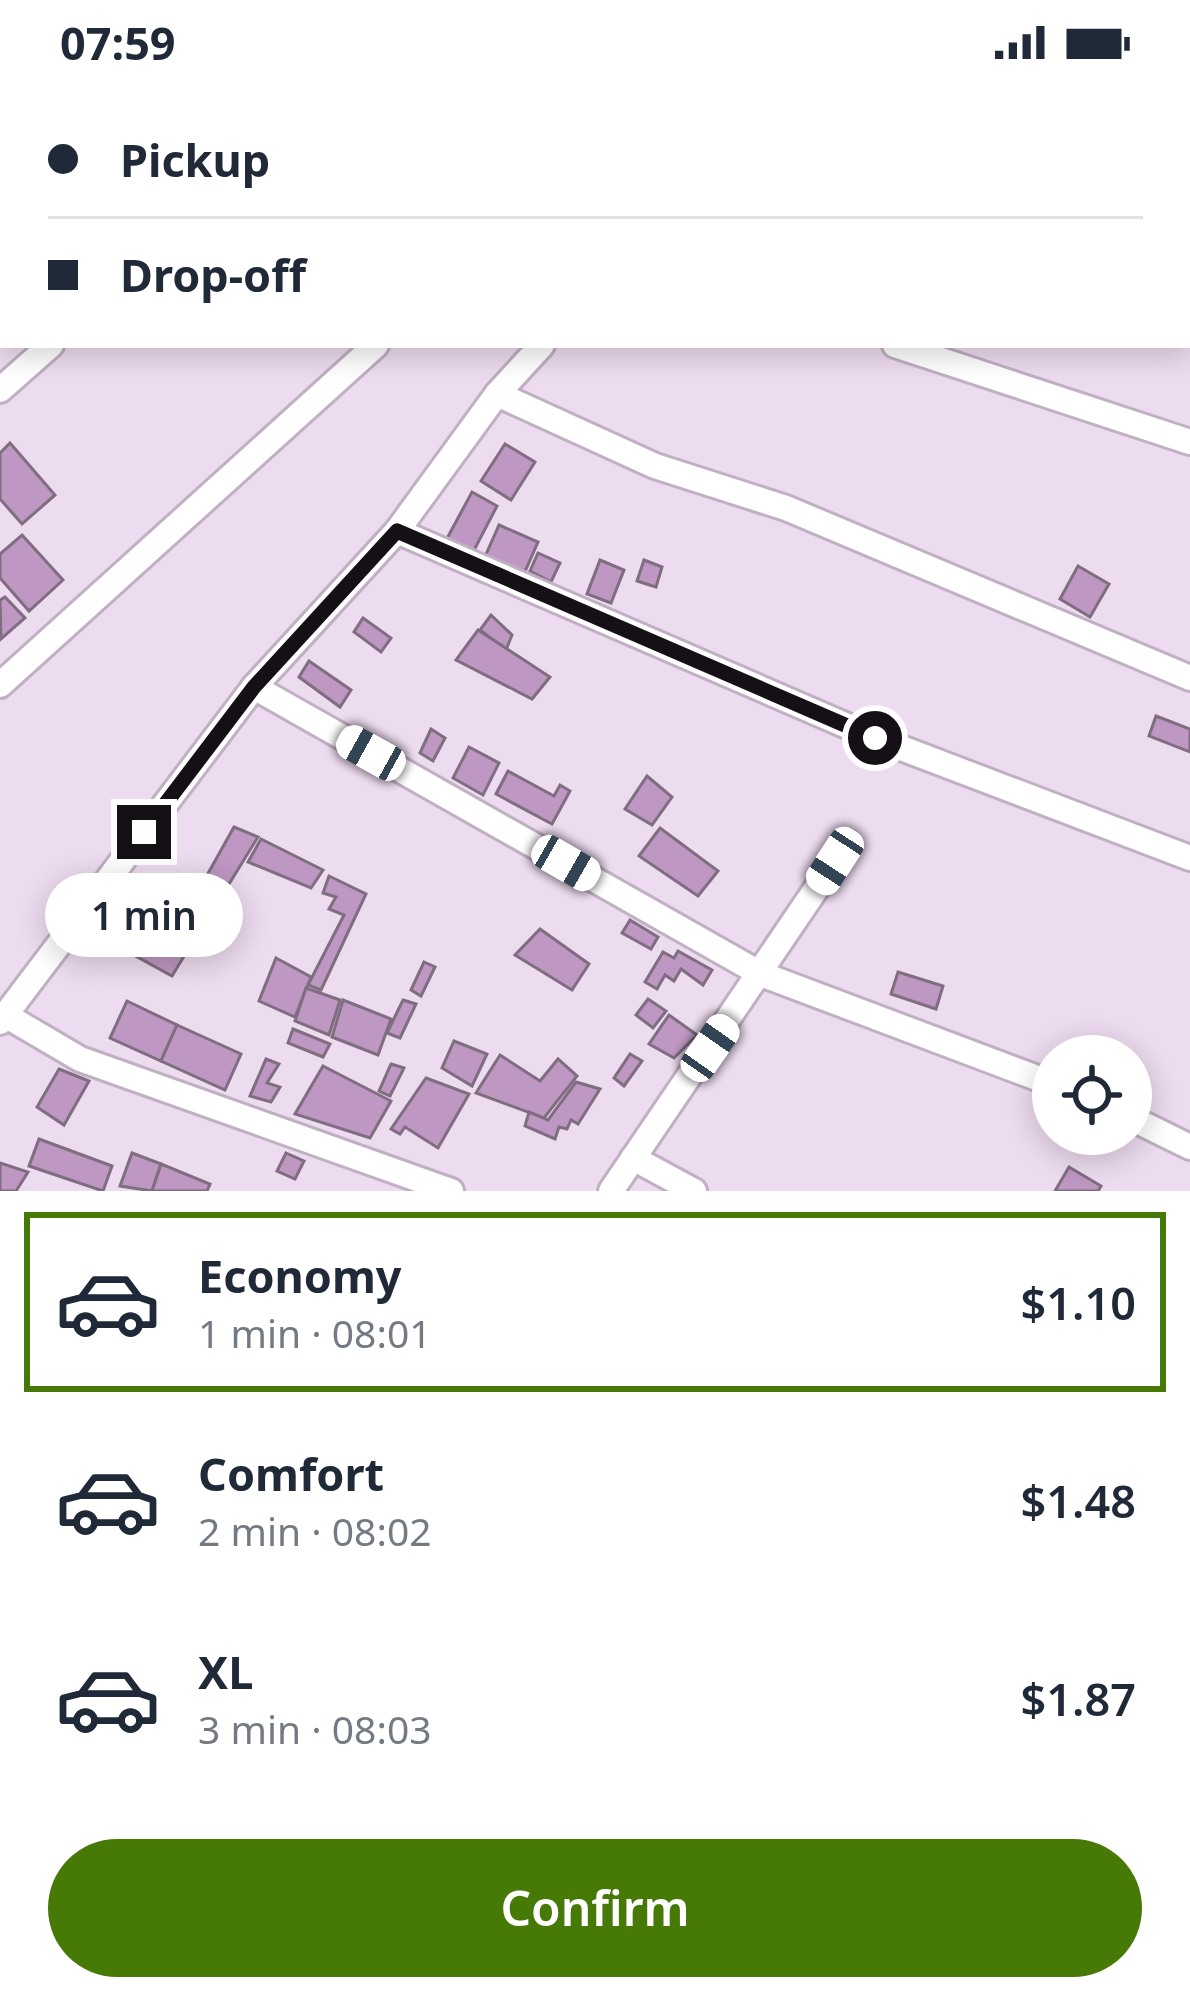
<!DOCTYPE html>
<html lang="en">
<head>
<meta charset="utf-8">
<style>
  :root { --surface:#fff; --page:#f6f6f7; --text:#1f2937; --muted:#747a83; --line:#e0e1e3; --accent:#467905 }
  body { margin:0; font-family:"Noto Sans",sans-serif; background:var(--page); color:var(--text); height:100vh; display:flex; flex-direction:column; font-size:45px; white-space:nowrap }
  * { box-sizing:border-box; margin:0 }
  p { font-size:39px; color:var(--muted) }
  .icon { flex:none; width:66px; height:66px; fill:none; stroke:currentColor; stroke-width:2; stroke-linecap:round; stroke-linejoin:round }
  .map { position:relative; height:1107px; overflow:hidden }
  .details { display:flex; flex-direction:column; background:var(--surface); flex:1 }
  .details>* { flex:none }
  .banner { position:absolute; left:0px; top:0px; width:1191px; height:264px; box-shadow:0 6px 30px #0003; display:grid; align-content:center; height:264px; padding:0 48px; background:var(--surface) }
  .fabs { position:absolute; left:1032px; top:951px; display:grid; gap:24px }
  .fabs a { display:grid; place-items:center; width:120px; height:120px; border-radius:50%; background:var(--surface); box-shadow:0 6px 30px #0003; font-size:60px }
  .end { position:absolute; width:54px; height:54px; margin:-27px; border:15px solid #150f16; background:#fff; box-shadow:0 0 0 6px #fff }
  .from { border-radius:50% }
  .bubble { position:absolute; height:84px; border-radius:42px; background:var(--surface); box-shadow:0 6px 30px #0003; font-size:39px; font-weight:600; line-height:84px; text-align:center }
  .car { position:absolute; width:36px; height:72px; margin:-36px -18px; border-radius:15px; box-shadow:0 0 9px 3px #0007; background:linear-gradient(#fff 24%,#345 0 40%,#fff 0 76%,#345 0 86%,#fff 0) }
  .banner b { display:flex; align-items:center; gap:42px; height:114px; font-size:45px }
  .banner b+b { border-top:3px solid var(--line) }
  .banner i { width:30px; height:30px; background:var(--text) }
  ul { padding:21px 0 0; list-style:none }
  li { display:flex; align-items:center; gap:36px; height:180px; margin:0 24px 18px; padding:0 24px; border:6px solid transparent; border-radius:0px }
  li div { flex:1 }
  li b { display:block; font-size:45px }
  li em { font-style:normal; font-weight:600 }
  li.on { border-color:var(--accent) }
  li>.icon { width:108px; height:108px; stroke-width:1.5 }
  .action { display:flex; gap:24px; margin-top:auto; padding:24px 48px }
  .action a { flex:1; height:138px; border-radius:72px; background:var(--accent); color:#fff; font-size:48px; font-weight:600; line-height:138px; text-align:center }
  .status { display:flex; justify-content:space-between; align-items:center; height:84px; padding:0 60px; background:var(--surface); direction:ltr }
  .status svg { height:33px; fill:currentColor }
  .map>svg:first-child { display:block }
</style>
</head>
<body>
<div class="status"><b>07:59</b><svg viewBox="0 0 49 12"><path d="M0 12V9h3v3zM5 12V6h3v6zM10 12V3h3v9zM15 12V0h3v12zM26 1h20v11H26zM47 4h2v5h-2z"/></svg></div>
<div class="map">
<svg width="1190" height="1107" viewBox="0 0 1190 1107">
  <rect width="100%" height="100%" fill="#eddbef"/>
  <g fill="#be97c2" stroke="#7f6e80" stroke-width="3">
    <path d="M10 359 55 411 22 440 0 415V369Z"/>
    <path d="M505 360 535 378 511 416 481 397Z"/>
    <path d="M472 408 497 422 470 474 444 460Z"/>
    <path d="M499 441 538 458 523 492 484 475Z"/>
    <path d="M22 451 63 496 29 527 0 494V470Z"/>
    <path d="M538 469 560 479 551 498 530 487Z"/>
    <path d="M600 476 624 486 611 519 587 510Z"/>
    <path d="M644 476 662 483 656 503 637 497Z"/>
    <path d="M1078 482 1109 500 1090 533 1060 515Z"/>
    <path d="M5 513 25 534 1 555 0 516Z"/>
    <path d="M491 531 512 551 506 566 480 546Z"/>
    <path d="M363 534 391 554 381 568 354 548Z"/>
    <path d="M478 546 550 593 532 615 456 576Z"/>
    <path d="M309 577 351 606 340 623 299 593Z"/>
    <path d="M1156 632 1190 645V668L1149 652Z"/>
    <path d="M431 645 445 654 433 677 420 669Z"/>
    <path d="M469 663 499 679 483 711 453 694Z"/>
    <path d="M508 687 554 712 560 701 570 707 552 740 496 710Z"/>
    <path d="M647 692 672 713 652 741 625 725Z"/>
    <path d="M234 743 258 753 221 813 201 802Z"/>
    <path d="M660 744 718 787 698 812 639 772Z"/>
    <path d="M261 755 323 786 311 804 248 778Z"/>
    <path d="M329 792 366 810 321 906 308 901 344 831 329 825 336 813 323 809Z"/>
    <path d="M168 805 209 831 172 892 121 864Z"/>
    <path d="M630 836 658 853 651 865 622 849Z"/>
    <path d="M540 845 589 880 572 906 515 871Z"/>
    <path d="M678 867 712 886 703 901 681 885 674 897 665 891 657 905 645 898 663 868 674 874Z"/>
    <path d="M276 874 311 893 295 933 259 917Z"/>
    <path d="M424 878 435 883 421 912 411 906Z"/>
    <path d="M898 888 943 902 936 925 891 910Z"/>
    <path d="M306 904 340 916 329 951 295 937Z"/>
    <path d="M648 915 666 927 653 944 636 931Z"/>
    <path d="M343 916 391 935 378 971 332 953Z"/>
    <path d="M403 916 416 920 400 954 387 949Z"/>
    <path d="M127 917 177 941 161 977 110 954Z"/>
    <path d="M669 931 697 951 674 974 649 960Z"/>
    <path d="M177 941 241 970 225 1006 161 977Z"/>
    <path d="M293 945 330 960 323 973 288 959Z"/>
    <path d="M454 957 487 970 472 1002 442 984Z"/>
    <path d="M630 970 642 977 624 1002 614 994Z"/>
    <path d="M500 971 540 997 558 975 577 992 544 1034 476 1009Z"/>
    <path d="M266 975 279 980 267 999 280 1003 271 1018 250 1012Z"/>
    <path d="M391 980 404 984 390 1012 379 1007Z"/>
    <path d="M323 982 391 1017 370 1054 295 1030Z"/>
    <path d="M59 985 89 997 64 1041 37 1023Z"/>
    <path d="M426 994 469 1010 438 1064 405 1043 400 1050 391 1045Z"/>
    <path d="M576 998 600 1005 578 1040 571 1036 567 1045 559 1043 555 1055 525 1042 529 1028 548 1036Z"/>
    <path d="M39 1055 112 1082 103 1107 29 1082Z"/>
    <path d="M132 1069 161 1080 152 1107 120 1102Z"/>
    <path d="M286 1069 304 1077 295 1095 277 1087Z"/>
    <path d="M0 1079 28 1088 16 1107H0Z"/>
    <path d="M161 1080 210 1100 207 1107H152Z"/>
    <path d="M1069 1083 1101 1102 1098 1107H1055Z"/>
  </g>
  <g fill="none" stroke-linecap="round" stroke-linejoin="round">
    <g stroke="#c1afc3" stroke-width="30">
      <g id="street">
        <path d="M173 0 176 3"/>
        <path d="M1118 0 1128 3"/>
        <path d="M14 3 17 0"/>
        <path d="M589 3 591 0"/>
        <path d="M759 3 761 0"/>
        <path d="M1188 21 1190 22"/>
        <path d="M895 261 1190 358"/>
        <path d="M0 306 51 261"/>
        <path d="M497 310 655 382 786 424 1190 594"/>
        <path d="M397 447 875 654 1190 774"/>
        <path d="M0 601 376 261"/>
        <path d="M254 603 761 890 1053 1000"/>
        <path d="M5 931 80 975 451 1107"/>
        <path d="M0 938 254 603 397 447 497 310 542 261"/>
        <path d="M1131 1034 1190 1063"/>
        <path d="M633 1074 694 1107"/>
        <path d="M611 1107 835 777"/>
      </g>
    </g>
    <use href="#street" stroke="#fff" stroke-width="24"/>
  </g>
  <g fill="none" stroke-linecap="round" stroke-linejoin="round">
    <path stroke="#150f16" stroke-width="15" d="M144 748 254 603 397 447 875 654"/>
  </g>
</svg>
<div class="fabs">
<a><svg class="icon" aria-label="locate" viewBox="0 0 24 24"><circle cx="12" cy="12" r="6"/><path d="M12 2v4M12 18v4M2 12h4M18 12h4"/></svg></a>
</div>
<i class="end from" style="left:875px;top:654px"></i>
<i class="end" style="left:144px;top:748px"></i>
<div class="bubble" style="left:45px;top:789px;width:198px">1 min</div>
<i class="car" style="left:371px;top:669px;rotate:299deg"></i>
<i class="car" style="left:835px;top:777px;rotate:213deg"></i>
<i class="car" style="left:566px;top:779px;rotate:120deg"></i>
<i class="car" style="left:710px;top:964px;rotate:35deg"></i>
<div class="banner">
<b><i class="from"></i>Pickup</b>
<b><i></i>Drop-off</b>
</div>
</div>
<section class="details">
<ul>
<li class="on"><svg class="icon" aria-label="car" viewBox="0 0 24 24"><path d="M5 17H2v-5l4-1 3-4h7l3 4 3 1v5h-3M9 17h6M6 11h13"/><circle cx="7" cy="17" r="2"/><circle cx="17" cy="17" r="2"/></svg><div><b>Economy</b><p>1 min · 08:01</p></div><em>$1.10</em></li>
<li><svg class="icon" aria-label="car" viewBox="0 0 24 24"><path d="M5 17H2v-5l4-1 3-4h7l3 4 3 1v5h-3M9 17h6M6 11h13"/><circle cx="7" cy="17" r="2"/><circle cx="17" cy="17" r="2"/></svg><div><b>Comfort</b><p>2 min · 08:02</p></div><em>$1.48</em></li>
<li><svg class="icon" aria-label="car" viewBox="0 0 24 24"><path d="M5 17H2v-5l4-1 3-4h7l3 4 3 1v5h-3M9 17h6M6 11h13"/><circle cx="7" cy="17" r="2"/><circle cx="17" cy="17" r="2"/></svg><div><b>XL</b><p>3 min · 08:03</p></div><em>$1.87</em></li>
</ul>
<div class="action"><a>Confirm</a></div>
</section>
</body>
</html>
